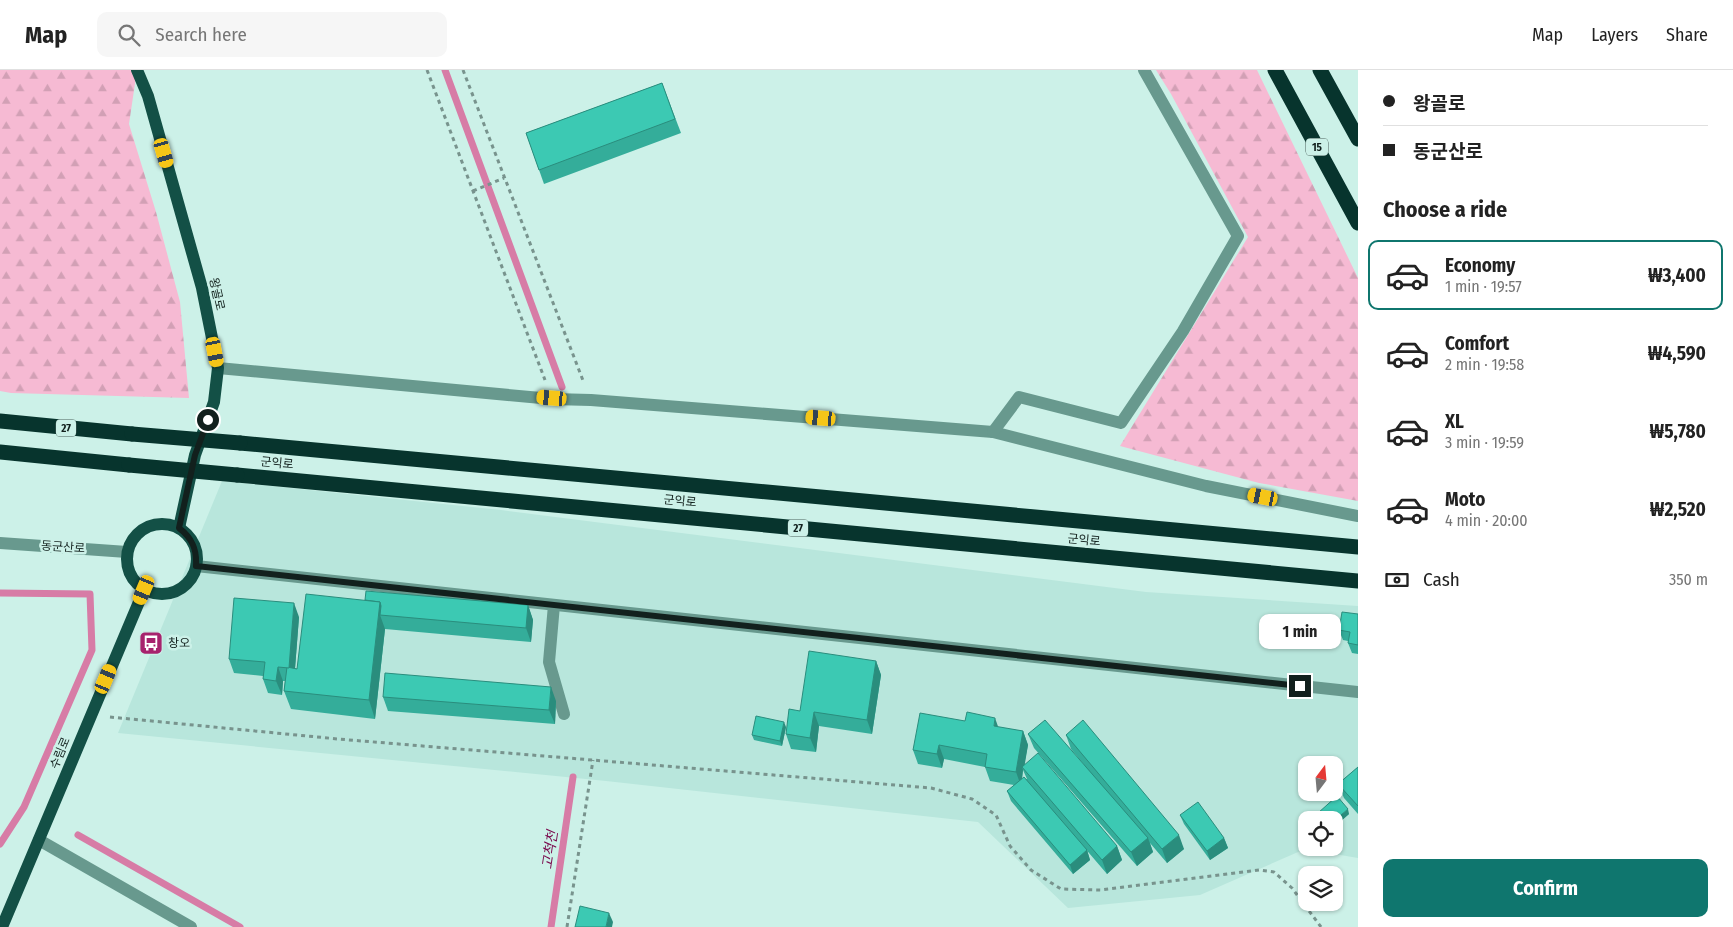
<!DOCTYPE html>
<html lang="en">
<head>
<meta charset="utf-8">
<style>
  :root { --surface:#fff; --page:#f6f6f6; --text:#222; --muted:#767676; --line:#e0e0e0; --accent:#0f766e }
  body { margin:0; font-family:"Fira Sans Condensed","Noto Sans KR",sans-serif; background:var(--page); color:var(--text); height:100vh; display:flex; flex-direction:column; font-size:19px; white-space:nowrap }
  * { box-sizing:border-box; margin:0 }
  p { font-size:16px; color:var(--muted) }
  .icon { flex:none; width:28px; height:28px; fill:none; stroke:currentColor; stroke-width:2; stroke-linecap:round; stroke-linejoin:round }
  .map { position:relative; flex:1; overflow:hidden }
  .side { display:flex; flex-direction:column; background:var(--surface); width:375px }
  .side>* { flex:none }
  .banner { display:grid; align-content:center; height:110px; padding:0 25px; background:var(--surface) }
  .needle { width:32px; rotate:16deg }
  .fabs { position:absolute; left:1298px; top:686px; display:grid; gap:10px }
  .fabs a { display:grid; place-items:center; width:45px; height:45px; border-radius:10px; background:var(--surface); box-shadow:0 1px 4px #0004; font-size:25px }
  .end { position:absolute; width:22px; height:22px; margin:-11px; border:6px solid #12201d; background:#fff; box-shadow:0 0 0 2px #fff }
  .from { border-radius:50% }
  .bubble { position:absolute; height:35px; border-radius:10px; background:var(--surface); box-shadow:0 1px 4px #0004; font-size:16px; font-weight:700; line-height:35px; text-align:center }
  .car { position:absolute; width:15px; height:30px; margin:-15px -8px; border-radius:6px; box-shadow:0 0 4px 1px #0007; background:linear-gradient(#f5c518 24%,#345 0 40%,#f5c518 0 76%,#345 0 86%,#f5c518 0) }
  .banner b { display:flex; align-items:center; gap:18px; height:48px; font-size:19px }
  .banner b+b { border-top:1px solid var(--line) }
  .banner i { width:12px; height:12px; background:var(--text) }
  ul { padding:0; list-style:none }
  li { display:flex; align-items:center; gap:15px; height:70px; margin:0 10px 8px; padding:0 15px; border:2px solid transparent; border-radius:10px }
  li div { flex:1 }
  li b { display:block; font-size:19px }
  li em { font-style:normal; font-weight:700 }
  li.current { border-color:var(--accent) }
  li>.icon { width:45px; height:45px; stroke-width:1.5 }
  h2 { padding:0 25px; font-size:22px; line-height:60px }
  .pay { display:flex; align-items:center; gap:12px; height:55px; padding:0 25px; font-size:19px }
  .pay p { margin-inline-start:auto }
  .action { display:flex; gap:10px; margin-top:auto; padding:10px 25px }
  .action a { flex:1; height:58px; border-radius:10px; background:var(--accent); color:#fff; font-size:20px; font-weight:700; line-height:58px; text-align:center }
  header { display:flex; align-items:center; gap:30px; box-sizing:border-box; height:70px; padding:0 25px; background:var(--surface); border-bottom:1px solid var(--line) }
  header strong { font-size:24px }
  nav { display:flex; gap:28px; margin-inline-start:auto; font-size:18px }
  .search { width:350px; height:45px; background:var(--page); display:flex; align-items:center; gap:12px; box-sizing:border-box; padding:0 18px; border-radius:10px; color:var(--muted); font-size:19px }
  main { display:flex; flex:1; min-height:0 }
  .map>svg:first-child { display:block }
</style>
</head>
<body>
<header>
<strong>Map</strong>
<div class="search"><svg class="icon" aria-label="search" viewBox="0 0 24 24"><circle cx="10" cy="10" r="6"/><path d="M15 15l6 6"/></svg>Search here</div>
<nav><a>Map</a><a>Layers</a><a>Share</a></nav>
</header>
<main>
<div class="map">
<svg width="1358" height="857" viewBox="0 0 1358 857">
  <defs>
    <pattern id="forest-firs" width="22" height="20" patternUnits="userSpaceOnUse" patternTransform="scale(1.25)"><rect width="22" height="20" fill="#f6bad3"/><path d="M5 1l3.5 6h-7zM16 11l3.5 6h-7z" fill="#d2a0b5"/></pattern>
  </defs>
  <rect width="100%" height="100%" fill="#ccf1e8"/>
  <path fill="#b8e6dc" fill-rule="evenodd" d="M222 411 501 440 1146 522 1358 536V788L1305 779 1200 825 1068 838 978 752 606 711 118 663ZM1306 695H1334V722H1306ZM1306 750H1334V778H1306Z"/>
  <g fill="url(#forest-firs)">
    <path d="M0 0H137L129 54 156 142 180 232 189 328 11 323 0 321Z"/>
    <path d="M1156 0H1257L1358 208V431L1259 413 1120 376 1248 167 1171 24Z"/>
  </g>
  <g fill="none" stroke-linecap="round" stroke-linejoin="round">
    <g stroke="#d77ca6" stroke-width="7">
      <path d="M445 0 562 317"/>
      <path d="M0 523 90 524 92 580 24 737 0 774"/>
      <path d="M78 765 240 857"/>
      <path d="M551 857 573 707"/>
    </g>
    <g stroke="#78938d" stroke-width="3" stroke-dasharray="4 4" stroke-linecap="butt">
      <path d="M427 0 545 310"/>
      <path d="M463 0 584 313"/>
      <path d="M473 121 504 108"/>
      <path d="M110 647 338 669 931 718 972 729 996 745 1010 776 1031 800 1061 819 1101 820 1259 800 1274 802 1292 818 1321 857"/>
      <path d="M567 857 593 690"/>
    </g>
    <g stroke="#68998e" stroke-width="12">
      <path d="M218 298 552 329 591 330 993 362 1206 416 1358 446"/>
      <path d="M993 362 1019 327 1121 353 1183 261 1238 166 1144 0"/>
      <path d="M0 473 127 482"/>
      <path d="M196 496 1358 622"/>
      <path d="M554 535 549 592 564 644"/>
      <path d="M39 770 191 857"/>
    </g>
    <g stroke="#135046" stroke-width="12">
      <path d="M137 0 148 26 202 218 218 298 214 332 195 385 179 458"/>
      <circle cx="162" cy="489" r="35"/>
      <path d="M2 857 144 520"/>
    </g>
    <g stroke="#07342d" stroke-width="15">
      <path d="M1275 0 1358 153"/>
      <path d="M1320 0 1358 69"/>
      <path d="M0 351 132 364"/>
      <path d="M240 373 1358 477"/>
      <path d="M0 382 129 395"/>
      <path d="M237 405 1358 511"/>
    </g>
    <g stroke="#07342d" stroke-width="15">
      <path d="M132 364 240 373"/>
      <path d="M129 395 237 405"/>
    </g>
  </g>
  <g fill="#34ad9a" fill-rule="evenodd">
    <path d="M662 13 681 63 544 114 526 63Z"/>
    <path d="M365 530 528 535 533 550 531 572 385 559 375 649 291 639 284 621 285 611H283L282 625 268 623 263 609V606L234 603 229 589 299 547 295 598 297 599Z"/>
    <path d="M1358 544V584L1352 583 1348 573V571L1343 570 1339 560Z"/>
    <path d="M876 591 881 605 872 664 819 656 816 682 791 679 786 664Z"/>
    <path d="M383 627 556 631 555 654 388 641Z"/>
    <path d="M786 657 782 676 754 670 752 665Z"/>
    <path d="M998 657 1023 661 1028 675 1024 695 1117 776 1122 790 1107 804 1083 776 1087 780 1090 790 1073 804 1011 731 1007 721 1014 715 990 711 985 697 944 689 942 698 918 694 913 680ZM1023 700 1027 709H1022Z"/>
    <path d="M1028 664 1085 696 1071 679 1066 665 1184 779 1167 793 1150 773 1153 782 1137 796 1034 678Z"/>
    <path d="M1358 697V744L1344 728 1338 714Z"/>
    <path d="M1318 743 1349 744 1334 757V750H1322L1320 748Z"/>
    <path d="M1180 745 1224 768 1228 778 1210 790 1184 754Z"/>
  </g>
  <g fill="#2a8d7d">
    <path d="M380 532 384 545H380L385 559 375 649 369 630Z"/>
    <path d="M294 533 299 547 294 612 289 598Z"/>
    <path d="M528 535 533 550 531 572 526 558Z"/>
    <path d="M876 591 881 605 872 664 867 650Z"/>
    <path d="M278 597 283 611 282 625 276 611Z"/>
    <path d="M551 617 556 631 555 654 549 640Z"/>
    <path d="M814 642 819 656 816 682 810 668Z"/>
    <path d="M995 648 1000 662 994 656Z"/>
    <path d="M784 652 786 657 782 676 780 671Z"/>
    <path d="M1023 661 1028 675 1024 699 1022 697 1023 700 1021 716 1016 702Z"/>
    <path d="M939 675 944 689 942 698 937 684Z"/>
    <path d="M1348 739 1349 744 1334 757V751Z"/>
    <path d="M1179 765 1184 779 1167 793 1162 779Z"/>
    <path d="M1148 768 1153 782 1137 796 1131 782Z"/>
    <path d="M1224 768 1228 778 1210 790 1207 781Z"/>
    <path d="M1117 776 1122 790 1107 804 1102 790Z"/>
    <path d="M1087 780 1090 790 1073 804 1070 795Z"/>
    <path d="M609 843 613 852 612 857H606Z"/>
  </g>
  <g fill="#3cc9b3" stroke="#2a8d7d">
    <path d="M662 13 675 49 539 100 526 63Z"/>
    <path d="M366 521 528 535 526 558 380 545 381 536 380 532 365 530Z"/>
    <path d="M306 524 380 532 369 630 284 621 287 597 297 599Z"/>
    <path d="M234 528 294 533 289 598 278 597 276 611 263 609 265 592 229 589Z"/>
    <path d="M1342 542 1358 544V575L1348 573 1350 562 1339 560Z"/>
    <path d="M809 581 876 591 867 650 814 642 810 668 786 664 789 639 800 641Z"/>
    <path d="M385 603 551 617 549 640 383 627Z"/>
    <path d="M967 642 995 648 994 656 1023 661 1016 702 985 697 987 684 939 675 937 684 913 680 920 643 965 651Z"/>
    <path d="M756 646 784 652 780 671 752 665Z"/>
    <path d="M1045 650 1148 768 1131 782 1028 664Z"/>
    <path d="M1083 650 1179 765 1162 779 1066 665Z"/>
    <path d="M1038 683 1117 776 1102 790 1022 697Z"/>
    <path d="M1358 697V736L1338 714Z"/>
    <path d="M1024 707 1087 780 1070 795 1007 721Z"/>
    <path d="M1337 726 1348 739 1334 751 1324 750 1318 743Z"/>
    <path d="M1198 732 1224 768 1207 781 1180 745Z"/>
    <path d="M580 836 609 843 606 857H575Z"/>
  </g>
  <g fill="none" stroke-linecap="round" stroke-linejoin="round">
    <path stroke="#12201d" stroke-width="6" d="M208 350 195 385 179 458C192 468 197 479 196 496L1300 616"/>
  </g>
  <defs>
    <g id="bus-square" transform="scale(1.25)"><rect x="-9" y="-9" width="18" height="18" rx="4" fill="#a7226d" stroke="#ccf1e8"/><path d="M-5-6H5V4H4V6H2V4H-2V6H-4V4H-5ZM-3.5-4V0h7V-4ZM-3.5 1.2v1.5H-2V1.2ZM2 1.2v1.5H3.5V1.2Z" fill="#fff"/></g>
  </defs>
  <g fill-rule="evenodd">
    <use href="#bus-square" x="151" y="573"/>
  </g>
  <g text-anchor="middle" dominant-baseline="central" stroke-width="5" stroke-linejoin="round" paint-order="stroke">
    <g fill="#ccf1e8" stroke="#4a5f5a" stroke-width="1">
      <rect x="1306" y="68.5" width="22" height="17" rx="4"/>
      <rect x="56" y="349.5" width="20" height="17" rx="4"/>
      <rect x="788" y="449.5" width="20" height="17" rx="4"/>
    </g>
    <g font-size="11" font-weight="bold" fill="#12201d">
      <text x="1317" y="77">15</text>
      <text x="66" y="358">27</text>
      <text x="798" y="458">27</text>
    </g>
    <g font-size="12" fill="#12201d" stroke="#ccf1e8">
      <text transform="translate(217 224) rotate(77)">왕골로</text>
      <text transform="translate(277 393) rotate(5)">군익로</text>
      <text transform="translate(680 431) rotate(5)">군익로</text>
      <text transform="translate(1084 470) rotate(5)">군익로</text>
      <text transform="translate(63 477) rotate(4)">동군산로</text>
      <text transform="translate(60 683) rotate(-67)">수림로</text>
    </g>
    <g font-size="12" fill="#12201d" stroke="#ccf1e8" text-anchor="start">
      <text x="168" y="573">창오</text>
    </g>
    <g font-size="14" font-style="italic" fill="#78074b" stroke="#ccf1e8">
      <text transform="translate(550 780) rotate(-81)">고척천</text>
    </g>
  </g>
</svg>
<div class="fabs">
<a><svg class="needle" viewBox="-14 -14 28 28"><path d="M0-13l5 13h-10z" fill="#e53935"/><path d="M0 13l5-13h-10z" fill="#767676"/></svg></a>
<a><svg class="icon" aria-label="locate" viewBox="0 0 24 24"><circle cx="12" cy="12" r="6"/><path d="M12 2v4M12 18v4M2 12h4M18 12h4"/></svg></a>
<a><svg class="icon" aria-label="layers" viewBox="0 0 24 24"><path d="M12 4l9 5-9 5-9-5zM3 14l9 5 9-5"/></svg></a>
</div>
<i class="end from" style="left:208px;top:350px"></i>
<i class="end" style="left:1300px;top:616px"></i>
<div class="bubble" style="left:1259px;top:544px;width:82px">1 min</div>
<i class="car" style="left:164px;top:83px;rotate:164deg"></i>
<i class="car" style="left:215px;top:282px;rotate:169deg"></i>
<i class="car" style="left:552px;top:328px;rotate:275deg"></i>
<i class="car" style="left:821px;top:348px;rotate:275deg"></i>
<i class="car" style="left:1263px;top:427px;rotate:281deg"></i>
<i class="car" style="left:144px;top:520px;rotate:203deg"></i>
<i class="car" style="left:106px;top:609px;rotate:23deg"></i>
</div>
<section class="side">
<div class="banner">
<b><i class="from"></i>왕골로</b>
<b><i></i>동군산로</b>
</div>
<h2>Choose a ride</h2>
<ul>
<li class="current"><svg class="icon" aria-label="car" viewBox="0 0 24 24"><path d="M5 17H2v-5l4-1 3-4h7l3 4 3 1v5h-3M9 17h6M6 11h13"/><circle cx="7" cy="17" r="2"/><circle cx="17" cy="17" r="2"/></svg><div><b>Economy</b><p>1 min · 19:57</p></div><em>₩3,400</em></li>
<li><svg class="icon" aria-label="car" viewBox="0 0 24 24"><path d="M5 17H2v-5l4-1 3-4h7l3 4 3 1v5h-3M9 17h6M6 11h13"/><circle cx="7" cy="17" r="2"/><circle cx="17" cy="17" r="2"/></svg><div><b>Comfort</b><p>2 min · 19:58</p></div><em>₩4,590</em></li>
<li><svg class="icon" aria-label="car" viewBox="0 0 24 24"><path d="M5 17H2v-5l4-1 3-4h7l3 4 3 1v5h-3M9 17h6M6 11h13"/><circle cx="7" cy="17" r="2"/><circle cx="17" cy="17" r="2"/></svg><div><b>XL</b><p>3 min · 19:59</p></div><em>₩5,780</em></li>
<li><svg class="icon" aria-label="car" viewBox="0 0 24 24"><path d="M5 17H2v-5l4-1 3-4h7l3 4 3 1v5h-3M9 17h6M6 11h13"/><circle cx="7" cy="17" r="2"/><circle cx="17" cy="17" r="2"/></svg><div><b>Moto</b><p>4 min · 20:00</p></div><em>₩2,520</em></li>
</ul>
<div class="pay"><svg class="icon" aria-label="cash" viewBox="0 0 24 24"><path d="M3 7h18v10H3z"/><circle cx="12" cy="12" r="2"/></svg>Cash<p>350 m</p></div>
<div class="action"><a>Confirm</a></div>
</section>
</main>
</body>
</html>
